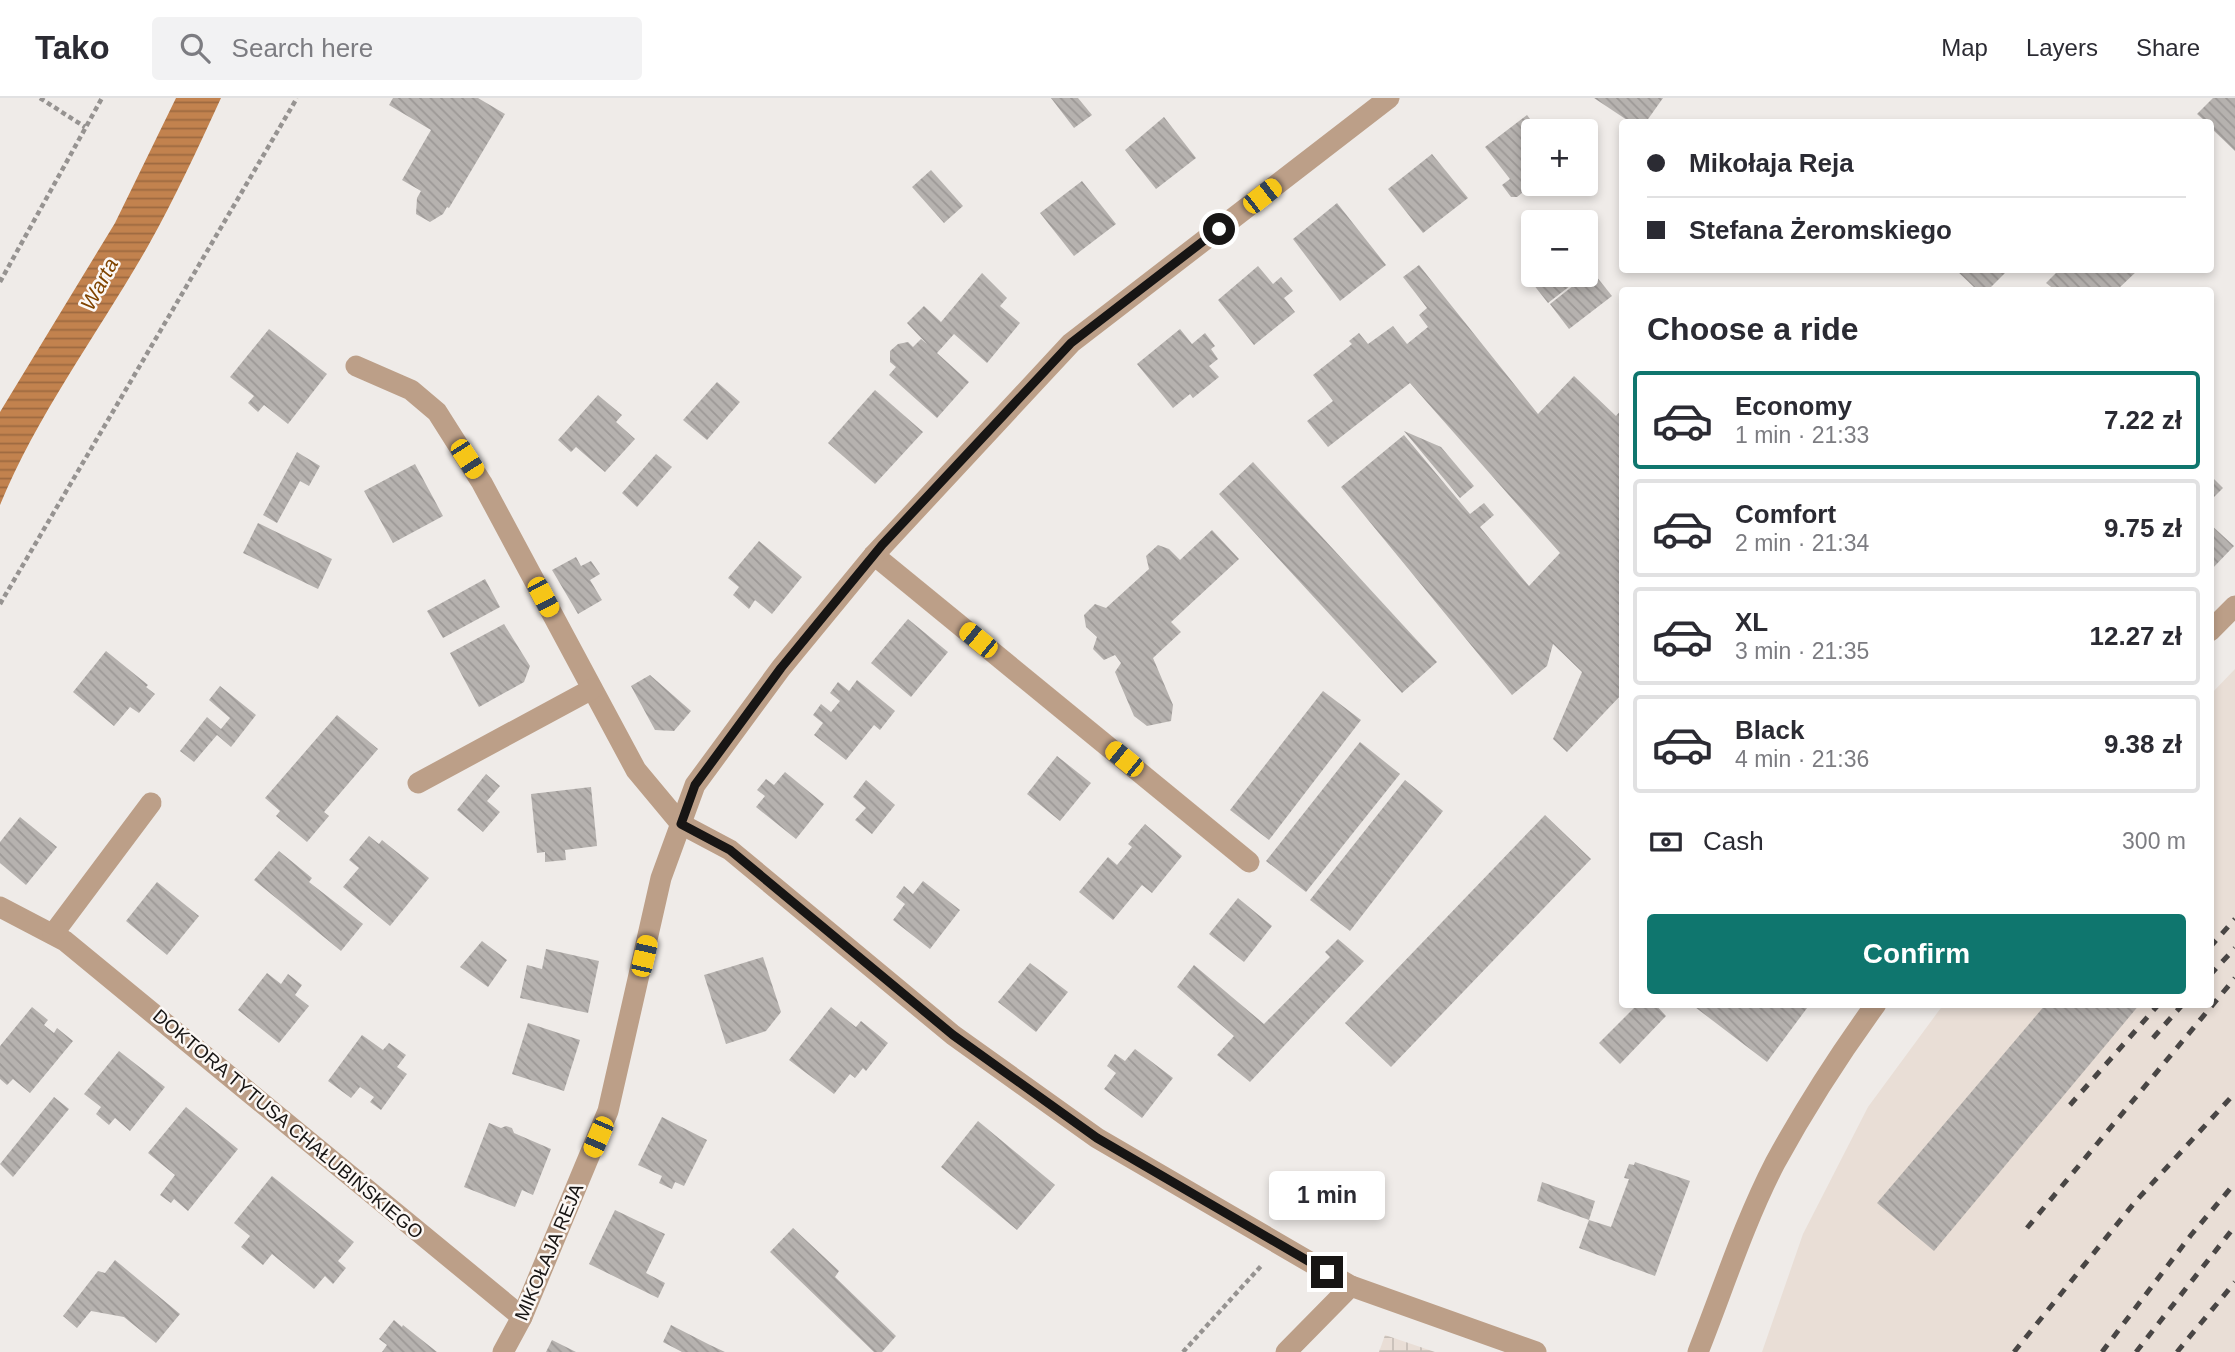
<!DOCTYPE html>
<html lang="en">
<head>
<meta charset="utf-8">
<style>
  :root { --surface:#fff; --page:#f2f2f3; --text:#2b2b33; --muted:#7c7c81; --line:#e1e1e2; --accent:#0f766e }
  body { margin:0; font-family:Helvetica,sans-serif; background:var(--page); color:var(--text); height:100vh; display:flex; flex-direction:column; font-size:26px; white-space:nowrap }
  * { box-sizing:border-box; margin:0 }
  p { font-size:23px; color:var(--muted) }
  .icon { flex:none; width:38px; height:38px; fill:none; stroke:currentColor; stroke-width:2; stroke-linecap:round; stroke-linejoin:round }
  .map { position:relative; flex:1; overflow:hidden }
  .details { position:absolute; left:1619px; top:189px; width:595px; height:721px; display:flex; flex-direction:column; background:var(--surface); border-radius:7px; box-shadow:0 4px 10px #0003 }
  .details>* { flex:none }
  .hud { position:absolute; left:1619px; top:21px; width:595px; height:154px; border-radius:7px; box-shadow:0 4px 10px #0003; display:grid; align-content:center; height:154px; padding:0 28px; background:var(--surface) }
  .tools { position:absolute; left:1521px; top:21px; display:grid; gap:14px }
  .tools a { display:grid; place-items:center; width:77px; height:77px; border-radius:7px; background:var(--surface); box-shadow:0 4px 10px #0003; font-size:35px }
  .end { position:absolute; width:32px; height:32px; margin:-16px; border:9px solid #171514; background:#fff; box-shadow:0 0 0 4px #fff }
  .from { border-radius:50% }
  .bubble { position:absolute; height:49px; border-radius:7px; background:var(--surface); box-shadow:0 4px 10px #0003; font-size:23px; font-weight:700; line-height:49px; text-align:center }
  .car { position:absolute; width:21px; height:42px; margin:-21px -10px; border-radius:9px; box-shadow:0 0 5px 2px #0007; background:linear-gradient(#f5c518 24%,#345 0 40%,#f5c518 0 76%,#345 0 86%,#f5c518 0) }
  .hud b { display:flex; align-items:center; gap:24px; height:66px; font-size:26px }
  .hud b+b { border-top:2px solid var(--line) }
  .hud i { width:18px; height:18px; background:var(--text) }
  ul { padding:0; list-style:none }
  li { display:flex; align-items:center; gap:21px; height:98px; margin:0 14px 10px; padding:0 14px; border:4px solid var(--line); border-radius:7px }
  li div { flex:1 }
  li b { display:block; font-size:26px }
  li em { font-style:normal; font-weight:700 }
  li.selected { border-color:var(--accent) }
  li>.icon { width:63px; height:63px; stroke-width:1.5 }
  h2 { padding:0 28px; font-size:32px; line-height:84px }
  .pay { display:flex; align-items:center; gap:18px; height:77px; padding:0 28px; font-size:26px }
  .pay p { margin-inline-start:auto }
  .button { display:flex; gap:14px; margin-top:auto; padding:14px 28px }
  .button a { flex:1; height:80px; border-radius:7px; background:var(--accent); color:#fff; font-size:28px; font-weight:700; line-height:80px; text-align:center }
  header { display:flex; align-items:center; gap:42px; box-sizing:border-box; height:98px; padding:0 35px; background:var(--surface); border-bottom:2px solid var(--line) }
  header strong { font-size:33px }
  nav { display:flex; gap:38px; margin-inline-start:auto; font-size:24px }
  .search { width:490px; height:63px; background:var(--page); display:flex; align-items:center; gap:18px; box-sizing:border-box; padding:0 24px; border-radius:7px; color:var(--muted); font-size:26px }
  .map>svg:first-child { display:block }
</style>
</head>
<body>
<header>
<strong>Tako</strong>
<div class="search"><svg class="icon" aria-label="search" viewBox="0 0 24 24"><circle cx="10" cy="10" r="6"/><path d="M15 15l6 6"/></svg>Search here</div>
<nav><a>Map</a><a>Layers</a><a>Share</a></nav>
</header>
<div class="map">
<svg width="2235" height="1254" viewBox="0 0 2235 1254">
  <defs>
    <pattern id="industrial-grid" width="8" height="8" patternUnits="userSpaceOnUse" patternTransform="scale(1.75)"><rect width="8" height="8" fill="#e9ded6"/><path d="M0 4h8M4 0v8" fill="none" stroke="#c7beb7"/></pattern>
    <pattern id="water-rules" width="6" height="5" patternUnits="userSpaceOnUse" patternTransform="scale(1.75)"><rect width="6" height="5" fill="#c2824e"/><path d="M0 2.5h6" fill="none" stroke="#9d6940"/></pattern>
    <pattern id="building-back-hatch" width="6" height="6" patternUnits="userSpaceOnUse" patternTransform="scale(1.75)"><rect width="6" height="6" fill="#b6b2af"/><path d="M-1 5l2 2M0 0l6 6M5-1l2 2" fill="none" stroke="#9c9896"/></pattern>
  </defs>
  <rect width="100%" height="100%" fill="#efebe8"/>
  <path fill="#e9ded6" d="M2235 571V1254H1762L1803 1136 1868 1009 1943 907 2210 906V597Z"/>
  <path fill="url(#industrial-grid)" d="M1385 1237 1435 1254H1379Z"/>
  <path fill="url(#water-rules)" d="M176 0H221C198 50 175 100 148 148 99 234 38 315 0 407V314L115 125Z"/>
  <g fill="url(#building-back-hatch)">
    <path d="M393 0H478L505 16 449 110 447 109 443 116 430 124 416 116 417 100 421 93 402 82 431 32 389 7Z"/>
    <path d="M1051 0H1078L1092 17 1074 30Z"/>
    <path d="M1594 0H1663L1646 24H1630Z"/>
    <path d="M2213 0H2235V53L2210 29V24H2206L2197 16Z"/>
    <path d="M1527 17 1539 33H1533V86L1517 99H1511L1502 87 1510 81 1485 49Z"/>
    <path d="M1164 19 1196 60 1156 91 1125 52Z"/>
    <path d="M1432 56 1468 100 1423 135 1388 91Z"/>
    <path d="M931 72 963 108 944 125 912 89Z"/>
    <path d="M1082 83 1116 126 1074 158 1040 115Z"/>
    <path d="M1337 105 1386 167 1340 203 1293 141Z"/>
    <path d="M1533 163V177H1584L1548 205 1522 172Z"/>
    <path d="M1419 167 1538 316 1574 278 1616 318 1622 311V596L1567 654 1553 641 1582 574 1553 546 1547 568 1512 597 1341 389 1404 337 1470 416 1484 405 1494 417 1480 429 1529 488 1560 455 1410 285 1328 349 1307 323 1333 303 1313 277 1352 246 1349 243 1359 235 1368 246 1393 228 1407 246 1428 229 1419 217 1427 210 1403 179Z"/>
    <path d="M1258 168 1273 186 1281 179 1293 193 1284 200 1295 214 1254 247 1218 202Z"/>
    <path d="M1956 172H2008L1988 192H1977Z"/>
    <path d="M2059 172H2138L2117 192H2055L2046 185Z"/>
    <path d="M1592 173 1612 198 1569 231 1550 206Z"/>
    <path d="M982 175 1007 200 1000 208 1020 225 987 265 954 236 937 255 969 284 937 320 889 277 896 269 890 264V253L898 246 908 244 913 249 921 241 927 246 907 225 924 208 941 224Z"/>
    <path d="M269 231 327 276 288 326 264 307 258 314 248 305 254 298 230 279Z"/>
    <path d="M1180 231 1192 246 1205 235 1215 248 1211 251 1218 261 1209 268 1219 279 1193 300 1190 296 1173 310 1137 266Z"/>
    <path d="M717 284 740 304 707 342 683 322Z"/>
    <path d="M875 292 923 334 875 386 828 345Z"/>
    <path d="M598 297 622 317 616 324 635 341 605 374 576 349 571 354 558 342Z"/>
    <path d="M1404 333 1441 349 1474 388 1460 400Z"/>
    <path d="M297 354 320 368 309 388 300 383 277 425 263 417Z"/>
    <path d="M656 356 672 369 637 409 622 395Z"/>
    <path d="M1253 364 1437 564 1402 595 1219 396Z"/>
    <path d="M415 366 443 418 393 445 364 393Z"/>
    <path d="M2210 377 2223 390 2210 403Z"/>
    <path d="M258 425 332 461 318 491 243 455Z"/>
    <path d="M2210 426 2234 448 2210 473Z"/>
    <path d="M1212 432 1239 461 1171 524 1181 534 1153 560 1173 607 1171 623 1147 628 1134 618 1115 574 1121 565 1115 557 1104 562 1093 551 1097 539 1086 529 1084 517 1095 506 1106 510 1149 471 1146 458 1158 447 1169 451 1180 462Z"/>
    <path d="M759 443 802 479 772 516 755 502 749 511 733 497 739 489 728 480Z"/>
    <path d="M576 459 581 468 591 463 600 476 590 482 602 502 578 516 552 472Z"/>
    <path d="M485 481 500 509 443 540 427 513Z"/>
    <path d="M908 521 948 554 911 599 871 565Z"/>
    <path d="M504 526 530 568 524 584 479 609 450 555Z"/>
    <path d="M106 553 148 587 146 589 155 596 139 615 130 609 114 628 73 594Z"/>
    <path d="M650 577 691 613 674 633 655 632 631 588Z"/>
    <path d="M857 582 895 613 880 632 874 627 846 662 814 637 823 625 813 617 821 606 831 614 840 603 830 595 838 584 849 593Z"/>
    <path d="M220 588 256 617 231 649 217 637 194 664 180 653 207 619 221 631 230 620 209 602Z"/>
    <path d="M1323 593 1361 622 1269 742 1230 712Z"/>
    <path d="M337 617 378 651 324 714 329 718 307 744 276 718 280 713 265 700Z"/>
    <path d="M1360 644 1400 676 1306 794 1266 763Z"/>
    <path d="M1057 658 1091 685 1060 723 1027 696Z"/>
    <path d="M785 674 824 706 796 741 756 709 765 698 757 692 766 681 774 687Z"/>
    <path d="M486 676 500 688 487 703 500 714 483 734 457 712Z"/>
    <path d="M866 682 895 707 872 736 855 722 866 710 853 699Z"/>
    <path d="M1405 682 1443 713 1350 833 1310 802Z"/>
    <path d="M591 689 597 748 565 752 566 762 545 764V754L537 755 531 696Z"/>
    <path d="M1545 717 1591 761 1391 969 1345 925Z"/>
    <path d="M20 719 57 749 26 787 0 765V744Z"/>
    <path d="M1145 726 1182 758 1152 795 1142 787 1113 822 1079 794 1108 759 1117 767 1132 749 1128 746Z"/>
    <path d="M369 738 379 746 382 742 429 780 390 828 343 789 359 770 349 762Z"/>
    <path d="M279 753 312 780 309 784 363 826 341 853 254 782Z"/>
    <path d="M923 783 960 812 930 851 893 822 905 806 896 799 904 788 913 796Z"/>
    <path d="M157 784 199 818 167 857 126 823Z"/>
    <path d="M1238 800 1272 828 1244 864 1209 836Z"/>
    <path d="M1338 841 1364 863 1250 984 1217 957 1234 938 1177 889 1194 867 1264 926 1330 859 1325 854Z"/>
    <path d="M482 843 507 862 488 889 460 869Z"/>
    <path d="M546 851 599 863 588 915 520 900 527 867 542 871Z"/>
    <path d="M763 859 781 914 766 933 726 946 704 877Z"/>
    <path d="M1030 865 1068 894 1036 934 998 904Z"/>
    <path d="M267 875 281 886 288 876 302 887 295 897 309 908 279 945 238 912Z"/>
    <path d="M1638 906H1655L1666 918 1620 966 1599 945Z"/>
    <path d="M1691 906H1810L1767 964Z"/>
    <path d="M2046 906H2140L1934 1153 1877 1105Z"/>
    <path d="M32 909 48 922 44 927 54 935 57 930 73 943 30 995 13 981 7 987 0 981V948Z"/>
    <path d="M831 909 856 929 861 923 888 945 866 973 863 970 855 980 850 976 834 996 789 962Z"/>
    <path d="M528 925 580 942 564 993 512 976Z"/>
    <path d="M362 937 383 952 389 945 406 957 397 969 407 976 381 1012 370 1004 374 999 360 989 351 1000 328 983Z"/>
    <path d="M1135 951 1173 980 1142 1020 1104 991 1116 975 1107 968 1115 956 1125 963Z"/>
    <path d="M119 953 165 989 130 1033 115 1020 109 1027 96 1016 101 1009 84 996Z"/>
    <path d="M54 999 69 1011 13 1079 0 1066Z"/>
    <path d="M186 1009 238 1051 188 1113 174 1101 171 1105 160 1097 175 1077 148 1055Z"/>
    <path d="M662 1019 707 1042 684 1088 675 1084 672 1091 659 1085 662 1078 638 1067Z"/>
    <path d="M978 1023 1055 1087 1017 1132 941 1069Z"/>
    <path d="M489 1025 501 1030 506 1028 512 1030 514 1035 551 1051 533 1097 522 1092 515 1109 464 1089Z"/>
    <path d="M1635 1064 1690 1083 1655 1178 1579 1150 1589 1122 1537 1103 1542 1084 1595 1103 1589 1122 1611 1129 1629 1081 1624 1080 1629 1066 1634 1067Z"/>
    <path d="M272 1078 354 1144 338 1163 346 1170 333 1186 325 1178 314 1191 272 1156 263 1167 241 1149 250 1138 234 1125Z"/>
    <path d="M615 1112 665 1136 646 1175 665 1185 658 1200 589 1166Z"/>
    <path d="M793 1130 839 1173 835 1179 896 1238 882 1254H874L770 1154Z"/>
    <path d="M115 1162 180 1216 156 1245 124 1219 91 1213 77 1230 63 1218 98 1173 105 1175Z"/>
    <path d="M394 1222 402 1229 403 1227 437 1254H382L387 1247 379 1241Z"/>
    <path d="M671 1227 710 1247 725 1254H682L663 1244Z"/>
    <path d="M552 1242 576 1254H546Z"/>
  </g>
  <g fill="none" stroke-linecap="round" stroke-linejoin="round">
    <g stroke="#969391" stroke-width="4.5" stroke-dasharray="5 3.5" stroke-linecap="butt">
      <path d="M40 0 85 29"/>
      <path d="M0 184 102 0"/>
      <path d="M0 506 297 0"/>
      <path d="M1183 1254 1261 1168"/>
    </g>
    <g stroke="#bc9f88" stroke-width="21">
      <path d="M356 268 411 292 437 314 482 385 636 672 681 726 730 752 953 937 1097 1040 1351 1188 1536 1254"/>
      <path d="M874 457 1249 764"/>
      <path d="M2210 533 2235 508"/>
      <path d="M418 685 592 591"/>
      <path d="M0 809 65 843 522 1219"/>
      <path d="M53 836 151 705"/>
      <path d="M503 1254 522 1219 608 1013 661 780 695 687 781 570 874 457 1071 245 1389 0"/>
      <path d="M1286 1254 1351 1188"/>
      <path d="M1698 1254C1723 1191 1744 1125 1775 1065 1805 1010 1839 957 1876 906"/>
    </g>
    <g stroke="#494645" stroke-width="5" stroke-dasharray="9 9" stroke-linecap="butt">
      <path d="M2210 849 2235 821"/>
      <path d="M2210 877 2235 850"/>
      <path d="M2153 940 2183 906"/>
      <path d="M2070 1007 2159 906"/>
      <path d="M2027 1130 2235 880"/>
      <path d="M2014 1254 2135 1104 2235 995"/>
      <path d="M2102 1254 2191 1137 2235 1085"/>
      <path d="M2136 1254 2235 1128"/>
      <path d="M2177 1254 2235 1184"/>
    </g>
  </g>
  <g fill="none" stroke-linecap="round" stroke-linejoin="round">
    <path stroke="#171514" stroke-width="9" d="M1219 131 1071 245 882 447 781 570 695 687 681 726 730 752 953 937 1097 1040 1327 1174"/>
  </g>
  <g text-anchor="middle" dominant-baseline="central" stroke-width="5" stroke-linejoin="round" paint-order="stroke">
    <g font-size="19" fill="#171514" stroke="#fcf8f5">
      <text transform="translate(288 1026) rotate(40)">DOKTORA TYTUSA CHAŁUBIŃSKIEGO</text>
      <text transform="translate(549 1154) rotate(-67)">MIKOŁAJA REJA</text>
    </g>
    <g font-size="21" font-style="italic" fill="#804400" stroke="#fcf8f5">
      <text transform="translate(99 186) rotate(-62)">Warta</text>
    </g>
  </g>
</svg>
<div class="tools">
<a>+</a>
<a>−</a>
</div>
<i class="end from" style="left:1219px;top:131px"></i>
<i class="end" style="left:1327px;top:1174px"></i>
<div class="bubble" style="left:1269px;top:1073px;width:116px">1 min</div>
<i class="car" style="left:1262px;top:98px;rotate:52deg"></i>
<i class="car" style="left:467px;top:361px;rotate:147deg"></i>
<i class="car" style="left:543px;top:499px;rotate:152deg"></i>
<i class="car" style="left:978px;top:542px;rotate:309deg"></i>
<i class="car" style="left:1124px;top:661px;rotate:309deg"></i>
<i class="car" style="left:644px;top:858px;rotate:13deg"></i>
<i class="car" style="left:598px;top:1039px;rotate:203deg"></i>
<div class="hud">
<b><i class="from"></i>Mikołaja Reja</b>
<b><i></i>Stefana Żeromskiego</b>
</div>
<section class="details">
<h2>Choose a ride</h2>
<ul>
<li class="selected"><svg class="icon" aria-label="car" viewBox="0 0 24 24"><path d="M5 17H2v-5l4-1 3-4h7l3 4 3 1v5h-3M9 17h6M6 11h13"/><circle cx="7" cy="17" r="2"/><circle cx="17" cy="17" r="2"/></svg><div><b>Economy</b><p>1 min · 21:33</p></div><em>7.22 zł</em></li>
<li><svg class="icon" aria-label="car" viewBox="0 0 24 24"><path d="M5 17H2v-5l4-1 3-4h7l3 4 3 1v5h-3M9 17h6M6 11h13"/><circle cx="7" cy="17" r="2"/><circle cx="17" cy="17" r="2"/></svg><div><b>Comfort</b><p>2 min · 21:34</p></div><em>9.75 zł</em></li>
<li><svg class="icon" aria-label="car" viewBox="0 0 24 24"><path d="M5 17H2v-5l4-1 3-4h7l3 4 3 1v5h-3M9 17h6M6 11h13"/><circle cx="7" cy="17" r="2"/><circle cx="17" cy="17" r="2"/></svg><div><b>XL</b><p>3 min · 21:35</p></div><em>12.27 zł</em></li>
<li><svg class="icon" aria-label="car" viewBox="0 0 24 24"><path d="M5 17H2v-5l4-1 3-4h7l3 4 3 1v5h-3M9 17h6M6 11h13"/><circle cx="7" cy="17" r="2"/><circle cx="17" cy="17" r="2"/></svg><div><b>Black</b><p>4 min · 21:36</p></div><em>9.38 zł</em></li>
</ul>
<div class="pay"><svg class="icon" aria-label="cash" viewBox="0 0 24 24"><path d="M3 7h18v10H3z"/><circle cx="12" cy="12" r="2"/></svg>Cash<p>300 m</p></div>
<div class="button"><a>Confirm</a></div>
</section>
</div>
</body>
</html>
